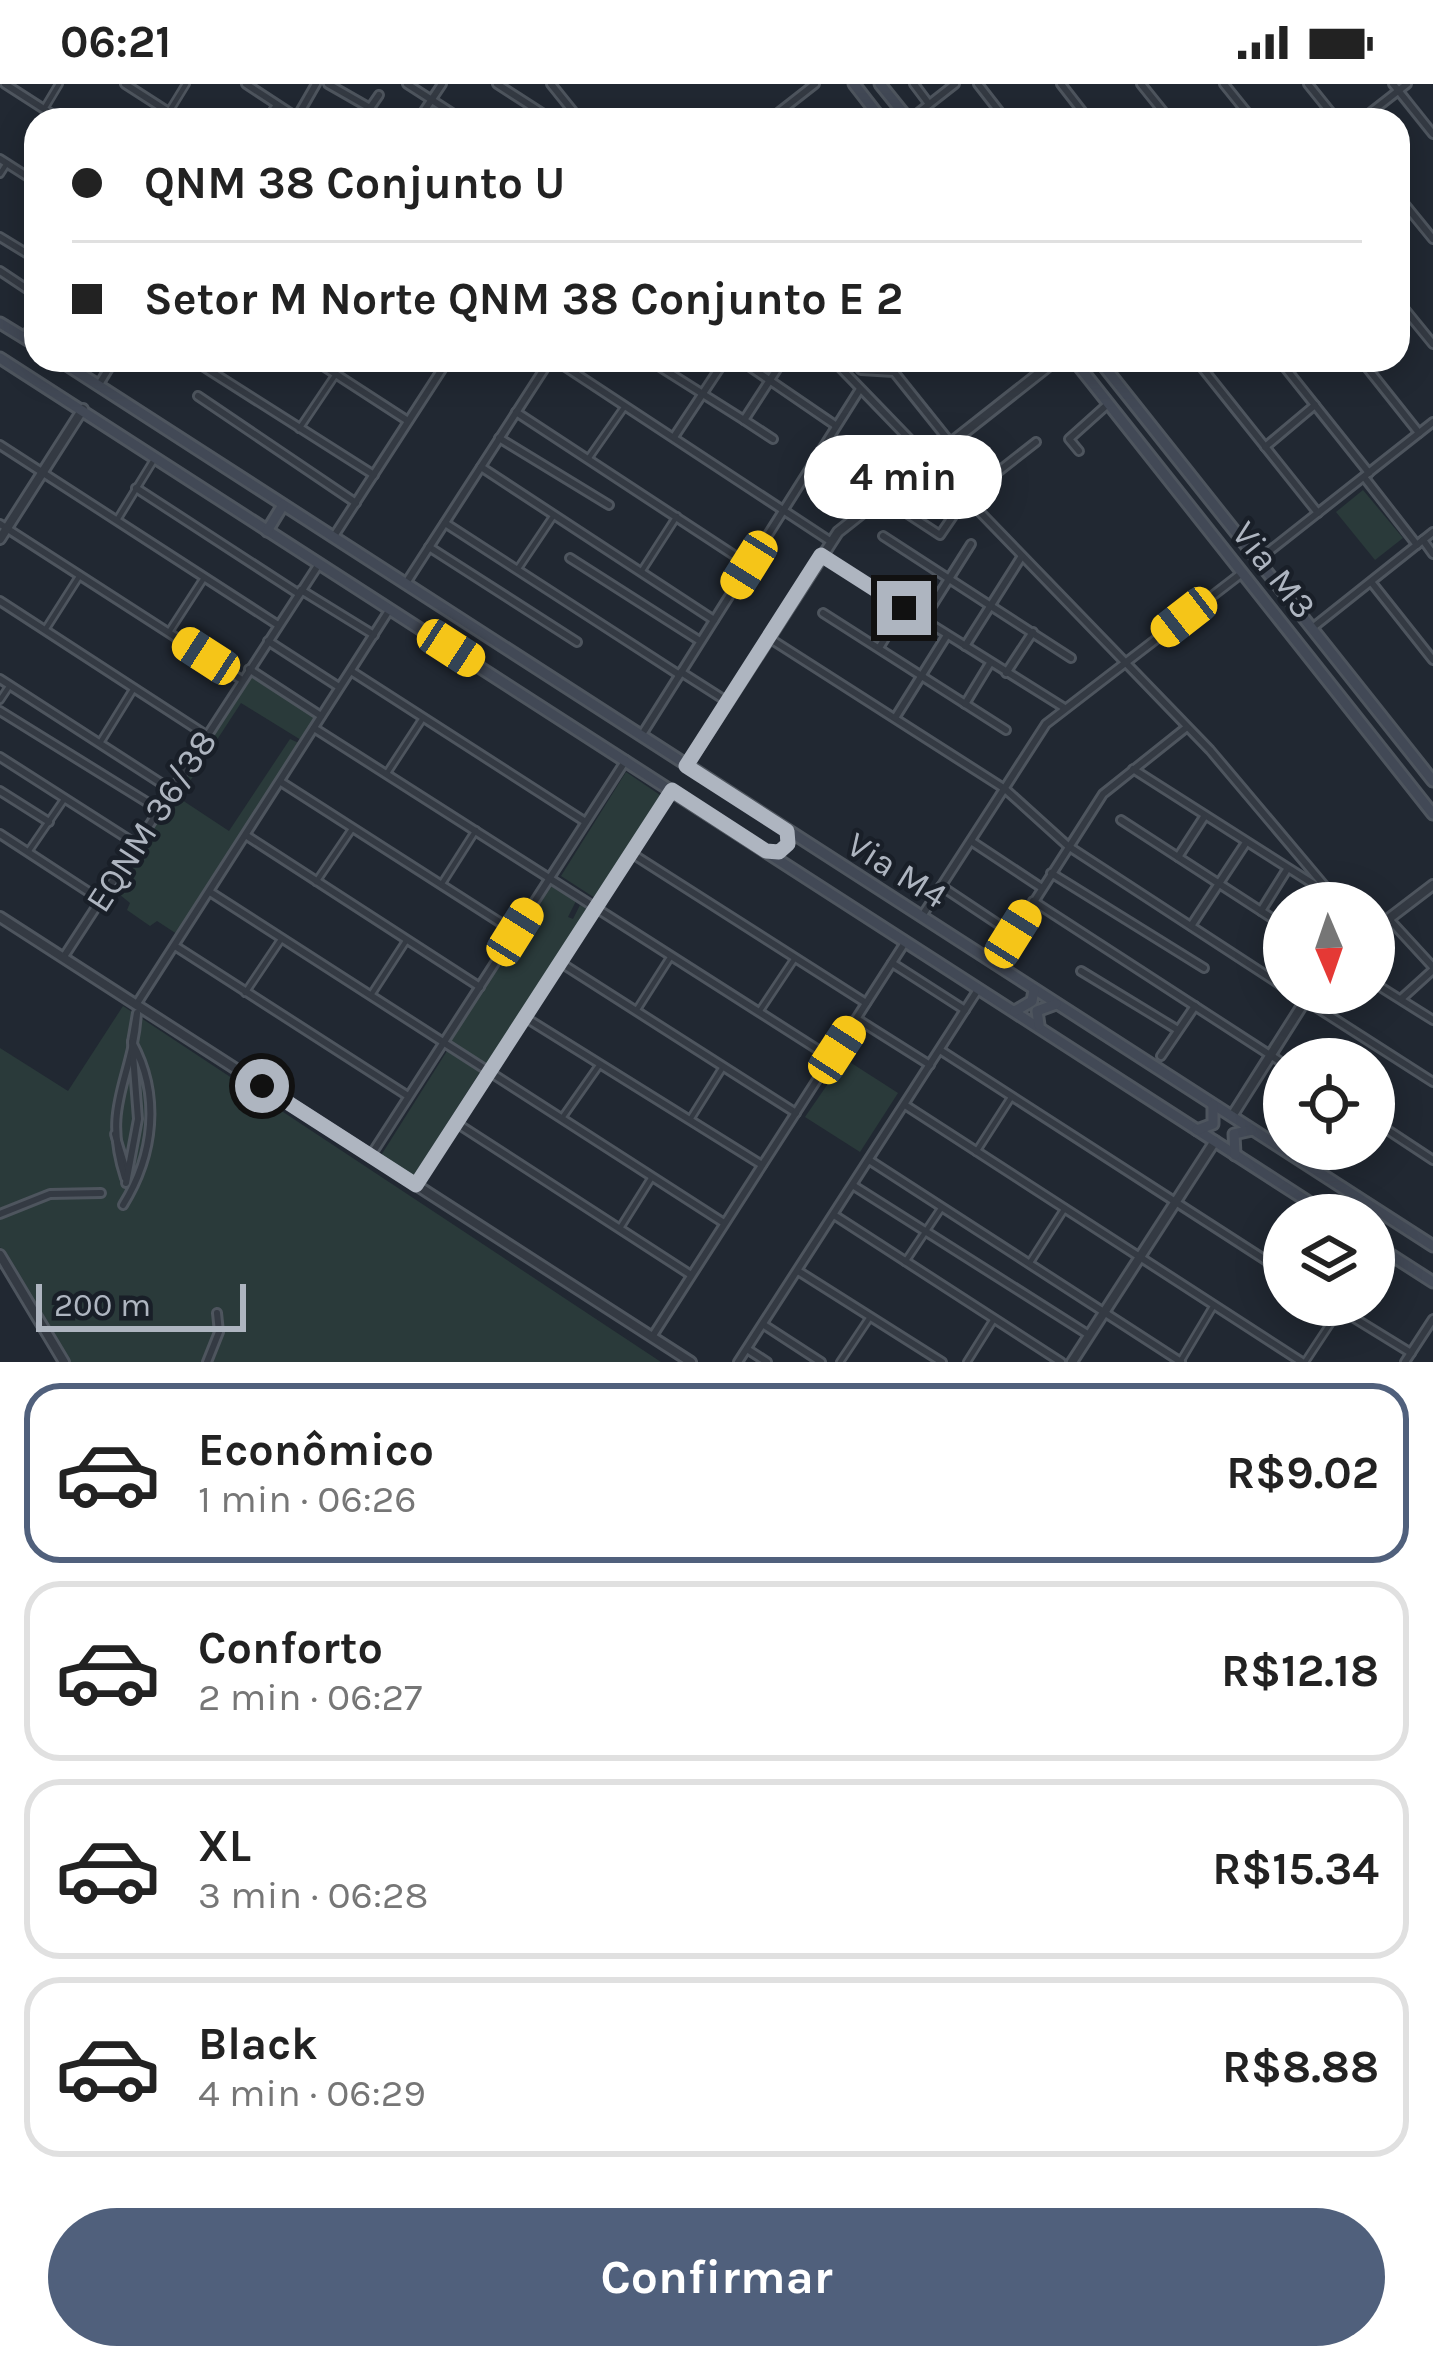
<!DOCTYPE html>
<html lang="pt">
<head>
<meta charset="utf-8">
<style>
  :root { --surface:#fff; --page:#f2f2f2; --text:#222; --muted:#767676; --line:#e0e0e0; --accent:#50607c }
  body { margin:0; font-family:Karla,sans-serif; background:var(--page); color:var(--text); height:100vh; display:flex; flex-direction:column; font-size:45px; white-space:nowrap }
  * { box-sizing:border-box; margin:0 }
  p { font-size:39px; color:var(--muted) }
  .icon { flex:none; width:66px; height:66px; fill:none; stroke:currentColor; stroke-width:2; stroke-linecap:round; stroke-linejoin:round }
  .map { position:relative; height:1278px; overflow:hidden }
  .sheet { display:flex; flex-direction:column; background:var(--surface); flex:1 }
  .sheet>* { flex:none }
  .banner { position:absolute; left:24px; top:24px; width:1386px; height:264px; border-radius:36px; box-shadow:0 6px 30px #0003; display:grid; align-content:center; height:264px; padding:0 48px; background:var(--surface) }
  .needle { width:78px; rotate:178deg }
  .controls { position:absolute; left:1263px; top:798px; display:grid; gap:24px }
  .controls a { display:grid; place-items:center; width:132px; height:132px; border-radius:50%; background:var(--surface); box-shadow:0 6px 30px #0003; font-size:60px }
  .scale { position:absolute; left:36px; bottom:30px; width:210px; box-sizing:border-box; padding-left:12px; border:6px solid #aeb5c0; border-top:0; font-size:33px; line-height:42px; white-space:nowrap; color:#aeb5c0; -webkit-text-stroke:9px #191f28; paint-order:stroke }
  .end { position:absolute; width:54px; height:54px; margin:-27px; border:15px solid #aeb5c0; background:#111; box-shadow:0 0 0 6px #111 }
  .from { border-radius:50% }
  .bubble { position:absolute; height:84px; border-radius:42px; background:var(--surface); box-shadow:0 6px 30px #0003; font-size:39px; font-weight:700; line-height:84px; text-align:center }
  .car { position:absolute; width:36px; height:72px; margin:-36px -18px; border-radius:15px; box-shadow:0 0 9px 3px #0007; background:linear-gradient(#f5c518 24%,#345 0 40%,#f5c518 0 76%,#345 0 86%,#f5c518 0) }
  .banner b { display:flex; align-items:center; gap:42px; height:114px; font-size:45px }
  .banner b+b { border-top:3px solid var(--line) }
  .banner i { width:30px; height:30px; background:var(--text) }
  ul { padding:21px 0 0; list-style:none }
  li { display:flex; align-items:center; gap:36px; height:180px; margin:0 24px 18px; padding:0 24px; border:6px solid var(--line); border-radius:36px }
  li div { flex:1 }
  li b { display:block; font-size:45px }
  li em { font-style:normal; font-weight:700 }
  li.selected { border-color:var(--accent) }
  li>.icon { width:108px; height:108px; stroke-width:1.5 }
  .action { display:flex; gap:24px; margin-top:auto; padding:24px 48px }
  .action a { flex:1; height:138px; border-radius:72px; background:var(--accent); color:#fff; font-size:48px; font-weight:700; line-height:138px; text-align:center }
  .status { display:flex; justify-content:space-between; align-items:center; height:84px; padding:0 60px; background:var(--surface); direction:ltr }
  .status svg { height:33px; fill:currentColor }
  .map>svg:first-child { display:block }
</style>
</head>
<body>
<div class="status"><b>06:21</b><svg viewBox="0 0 49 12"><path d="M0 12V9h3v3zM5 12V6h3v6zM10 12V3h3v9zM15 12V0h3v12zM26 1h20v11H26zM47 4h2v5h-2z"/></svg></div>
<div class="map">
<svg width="1433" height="1278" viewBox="0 0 1433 1278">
  <rect width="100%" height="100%" fill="#212832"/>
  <g fill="#2a3a3a">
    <path d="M1363 406 1403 454 1375 476 1336 428Z"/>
    <path d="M248 591 316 634 301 656 241 619 179 714 229 747 290 655 299 659 177 850 157 837 150 842 127 826 130 819 114 806Z"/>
    <path d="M626 688 660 711 595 814 561 792Z"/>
    <path d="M549 801 576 817 568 833 573 835 580 821 590 827 489 982 449 957Z"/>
    <path d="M123 922 661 1278H68L0 1163V964L68 1007Z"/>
    <path d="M447 967 480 988 412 1094 380 1073Z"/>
    <path d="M845 975 898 1009 860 1068 805 1033Z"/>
  </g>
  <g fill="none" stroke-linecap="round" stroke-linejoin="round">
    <g stroke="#4e555e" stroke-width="10">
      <g id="pedestrian">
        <path d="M44 25 59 0"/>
        <path d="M170 26 186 0"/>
        <path d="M0 90 7 79"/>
        <path d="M23 253 36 234"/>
        <path d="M299 345 336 290"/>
        <path d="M588 375 625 322"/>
        <path d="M117 436 155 374"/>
        <path d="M517 486 554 431"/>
        <path d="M641 488 677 432"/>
        <path d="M45 546 80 491"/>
        <path d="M169 548 204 494"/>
        <path d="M0 616 10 601"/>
        <path d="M100 659 134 604"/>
        <path d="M387 689 423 634"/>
        <path d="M28 768 65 714"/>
        <path d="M316 798 352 745"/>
        <path d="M441 801 476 746"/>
        <path d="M245 909 282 854"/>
        <path d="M371 911 406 857"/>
        <path d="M636 927 671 872"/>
        <path d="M759 928 795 874"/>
        <path d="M562 1034 600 980"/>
        <path d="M691 1034 723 983"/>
        <path d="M976 1068 1012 1012"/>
        <path d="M620 1144 652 1093"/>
        <path d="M905 1178 942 1123"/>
        <path d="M1029 1180 1065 1124"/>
        <path d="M840 1278 870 1233"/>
        <path d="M967 1278 994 1235"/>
        <path d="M1180 1278 1214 1221"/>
        <path d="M1305 1278 1340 1225"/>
      </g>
    </g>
    <g stroke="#4e555e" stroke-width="12">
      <g id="minor">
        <path d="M5 0 61 36"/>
        <path d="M125 0 181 36"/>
        <path d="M246 0 301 36"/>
        <path d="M328 0 370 24 363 36"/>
        <path d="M407 0 463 36"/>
        <path d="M497 0 553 36"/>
        <path d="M551 0 580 36"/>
        <path d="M914 0 929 20"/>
        <path d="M978 0 1006 36"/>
        <path d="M1061 0 1089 36"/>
        <path d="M1141 0 1170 36"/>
        <path d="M1224 0 1253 36"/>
        <path d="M1308 0 1337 36"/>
        <path d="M1393 0 1433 50"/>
        <path d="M370 24 379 11"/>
        <path d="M297 33 316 0"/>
        <path d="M267 36 277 21"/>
        <path d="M418 36 442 0"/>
        <path d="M769 36 815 0"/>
        <path d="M909 36 955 0"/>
        <path d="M1361 36 1407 0"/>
        <path d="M0 75 36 98"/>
        <path d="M1398 112 1433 155"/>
        <path d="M0 153 36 175"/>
        <path d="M0 187 36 211"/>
        <path d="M1398 217 1433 260"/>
        <path d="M193 276 374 391"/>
        <path d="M314 276 408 337"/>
        <path d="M555 276 830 457"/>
        <path d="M649 276 744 336"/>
        <path d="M740 276 835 341"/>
        <path d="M833 276 1210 666 1339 819"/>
        <path d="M853 276 861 286 894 288 950 358"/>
        <path d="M1196 276 1318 429"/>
        <path d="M1279 276 1369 389"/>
        <path d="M1361 276 1419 349"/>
        <path d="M98 302 114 276"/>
        <path d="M198 312 356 419"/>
        <path d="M516 328 749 481"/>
        <path d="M674 353 725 276"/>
        <path d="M499 354 609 421"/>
        <path d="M773 355 744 336 783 276"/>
        <path d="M0 361 278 541"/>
        <path d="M1265 363 1315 321"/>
        <path d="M1079 367 1069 355 1108 320"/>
        <path d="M481 383 714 536"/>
        <path d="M1364 393 1417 461"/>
        <path d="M136 404 299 510"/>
        <path d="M882 413 940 451 966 413 1036 358"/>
        <path d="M445 439 678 590"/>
        <path d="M0 440 242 596"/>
        <path d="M334 452 448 276"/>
        <path d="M883 452 1071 574"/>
        <path d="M1423 456 1433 470"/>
        <path d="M429 463 577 558"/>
        <path d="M822 472 1063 623"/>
        <path d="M570 474 700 557"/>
        <path d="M1258 476 1433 338"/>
        <path d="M406 499 550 276"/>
        <path d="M1372 499 1433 576"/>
        <path d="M301 506 374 551"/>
        <path d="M0 517 206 651"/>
        <path d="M823 529 1006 646"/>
        <path d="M923 536 971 460"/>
        <path d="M1311 545 1433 448"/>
        <path d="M769 554 1005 705 1068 762 1284 903"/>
        <path d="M268 557 339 603"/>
        <path d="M965 562 1022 472"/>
        <path d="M879 564 904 523"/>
        <path d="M249 585 321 632"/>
        <path d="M351 587 584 737"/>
        <path d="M681 588 728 618"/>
        <path d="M1006 589 1033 548"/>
        <path d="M0 595 170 705"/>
        <path d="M965 620 990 579"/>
        <path d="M0 627 158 725"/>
        <path d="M895 634 947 551"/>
        <path d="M314 644 831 974"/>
        <path d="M641 652 860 305"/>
        <path d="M0 673 136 760"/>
        <path d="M1133 685 1329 810"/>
        <path d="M281 698 515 848"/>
        <path d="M0 707 49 738"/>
        <path d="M1121 736 1284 842"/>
        <path d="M0 750 101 816"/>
        <path d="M247 752 480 903"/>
        <path d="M971 757 1042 804"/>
        <path d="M631 769 866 919"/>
        <path d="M1178 773 1204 733"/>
        <path d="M1051 789 1204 884"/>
        <path d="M941 802 1013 850"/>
        <path d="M210 808 724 1139"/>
        <path d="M1033 817 1284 980"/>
        <path d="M1261 827 1286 787"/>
        <path d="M922 832 1046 640 1242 489"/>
        <path d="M1388 834 1433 883"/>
        <path d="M1191 842 1245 760"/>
        <path d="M175 862 408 1012"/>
        <path d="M63 874 319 480"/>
        <path d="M561 879 796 1029"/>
        <path d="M892 879 965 926"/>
        <path d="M995 879 1103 710 1187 643"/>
        <path d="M1081 887 1178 946"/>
        <path d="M1374 899 1433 936"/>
        <path d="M1294 909 1433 998"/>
        <path d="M1401 915 1433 886"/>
        <path d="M136 921 390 525"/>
        <path d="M526 934 762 1081"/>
        <path d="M857 935 930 981"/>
        <path d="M940 966 1284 1188"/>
        <path d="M1161 972 1195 922"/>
        <path d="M905 1021 1302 1278"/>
        <path d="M1374 1037 1433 1076"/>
        <path d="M458 1040 691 1191"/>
        <path d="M115 1050 125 1083"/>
        <path d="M371 1071 626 676"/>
        <path d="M869 1076 1181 1278"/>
        <path d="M125 1094C101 1020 133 996 137 929L132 958"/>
        <path d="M416 1101 672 707"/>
        <path d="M854 1102 1089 1251"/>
        <path d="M123 1121C154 1071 161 1011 132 958L138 1035 126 1099"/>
        <path d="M0 1130 50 1110 101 1109"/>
        <path d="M834 1131 1061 1278"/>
        <path d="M798 1187 942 1278"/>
        <path d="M1333 1221 1411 1269"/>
        <path d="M764 1241 821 1278"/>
        <path d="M652 1253 906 857"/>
        <path d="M747 1265 767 1278"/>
        <path d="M207 1278 219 1248 217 1229"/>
        <path d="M738 1278 979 904"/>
        <path d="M1405 1278 1433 1235"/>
      </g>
    </g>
    <g stroke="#4e555e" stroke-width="14">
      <g id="tertiary">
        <path d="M0 455 83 325"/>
        <path d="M687 681 838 448 1056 276"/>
        <path d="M0 833 691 1278"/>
        <path d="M1374 846 1433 801"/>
        <path d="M1232 1032 1310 909"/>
        <path d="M0 1171 64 1278"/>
        <path d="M1072 1278 1215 1057"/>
      </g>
    </g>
    <g stroke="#4e555e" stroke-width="15">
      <g id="secondary">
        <path d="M854 0 882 36"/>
        <path d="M880 0 909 36"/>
        <path d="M0 239 36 261"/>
        <path d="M0 274 1329 1131"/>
        <path d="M59 276 1433 1162"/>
        <path d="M1074 276 1433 730"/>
        <path d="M1099 276 1433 697"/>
        <path d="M267 447 283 421"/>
        <path d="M1015 927 1032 917 1034 906"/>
        <path d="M1039 941 1037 927 1056 920"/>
        <path d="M1197 1046 1213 1040V1021"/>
        <path d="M1235 1071 1234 1050 1252 1046"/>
        <path d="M1374 1160 1433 1198"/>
      </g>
    </g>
    <use href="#pedestrian" stroke="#343a43" stroke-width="4.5"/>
    <use href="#minor" stroke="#343a43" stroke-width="6"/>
    <use href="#tertiary" stroke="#343a43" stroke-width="8"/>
    <use href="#secondary" stroke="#424956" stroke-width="9"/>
  </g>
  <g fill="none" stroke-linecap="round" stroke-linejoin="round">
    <path stroke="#aeb5c0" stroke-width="15" d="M262 1002 416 1101 672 706 766 767 779 768 788 760 787 747 686 682 821 471 904 524"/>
  </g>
  <g text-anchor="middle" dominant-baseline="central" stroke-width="9" stroke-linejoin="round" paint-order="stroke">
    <g font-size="36" fill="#aeb5c0" stroke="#191f28">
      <text transform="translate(1274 486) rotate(52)">Via M3</text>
      <text transform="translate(151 737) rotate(-57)">EQNM 36/38</text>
      <text transform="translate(897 786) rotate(32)">Via M4</text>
    </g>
  </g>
</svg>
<div class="controls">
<a><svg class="needle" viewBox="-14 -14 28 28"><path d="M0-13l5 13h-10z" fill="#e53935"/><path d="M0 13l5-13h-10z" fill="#767676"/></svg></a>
<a><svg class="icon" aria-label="locate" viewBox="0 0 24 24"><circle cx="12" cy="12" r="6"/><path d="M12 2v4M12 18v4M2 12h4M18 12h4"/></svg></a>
<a><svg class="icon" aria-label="layers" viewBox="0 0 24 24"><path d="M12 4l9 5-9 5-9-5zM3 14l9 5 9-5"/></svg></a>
</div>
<div class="scale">200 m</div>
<i class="end from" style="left:262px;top:1002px"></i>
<i class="end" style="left:904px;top:524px"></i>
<div class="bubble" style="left:804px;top:351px;width:198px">4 min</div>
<i class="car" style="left:749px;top:481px;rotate:212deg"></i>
<i class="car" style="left:1184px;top:533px;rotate:232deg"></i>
<i class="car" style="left:451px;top:564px;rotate:123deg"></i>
<i class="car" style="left:206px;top:572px;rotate:303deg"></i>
<i class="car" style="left:515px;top:848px;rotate:32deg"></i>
<i class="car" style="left:1013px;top:850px;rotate:32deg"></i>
<i class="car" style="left:837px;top:966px;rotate:33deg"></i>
<div class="banner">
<b><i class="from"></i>QNM 38 Conjunto U</b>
<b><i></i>Setor M Norte QNM 38 Conjunto E 2</b>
</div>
</div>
<section class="sheet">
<ul>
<li class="selected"><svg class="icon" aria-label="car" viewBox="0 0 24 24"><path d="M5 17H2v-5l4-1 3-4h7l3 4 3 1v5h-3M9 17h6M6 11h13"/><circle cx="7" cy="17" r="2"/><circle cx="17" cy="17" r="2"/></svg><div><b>Econômico</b><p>1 min · 06:26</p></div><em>R$9.02</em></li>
<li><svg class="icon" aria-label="car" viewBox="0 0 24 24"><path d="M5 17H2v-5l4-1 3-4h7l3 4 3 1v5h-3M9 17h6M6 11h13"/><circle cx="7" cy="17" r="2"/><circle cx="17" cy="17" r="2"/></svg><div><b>Conforto</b><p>2 min · 06:27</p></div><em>R$12.18</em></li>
<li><svg class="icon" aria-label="car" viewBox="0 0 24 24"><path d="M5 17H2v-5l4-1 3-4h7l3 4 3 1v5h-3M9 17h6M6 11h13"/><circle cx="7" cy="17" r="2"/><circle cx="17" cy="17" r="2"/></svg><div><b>XL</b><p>3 min · 06:28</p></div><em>R$15.34</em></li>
<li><svg class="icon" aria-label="car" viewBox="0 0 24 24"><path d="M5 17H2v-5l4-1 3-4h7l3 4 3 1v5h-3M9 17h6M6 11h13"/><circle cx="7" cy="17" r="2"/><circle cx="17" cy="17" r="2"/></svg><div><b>Black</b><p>4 min · 06:29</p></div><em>R$8.88</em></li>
</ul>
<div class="action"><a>Confirmar</a></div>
</section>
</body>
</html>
